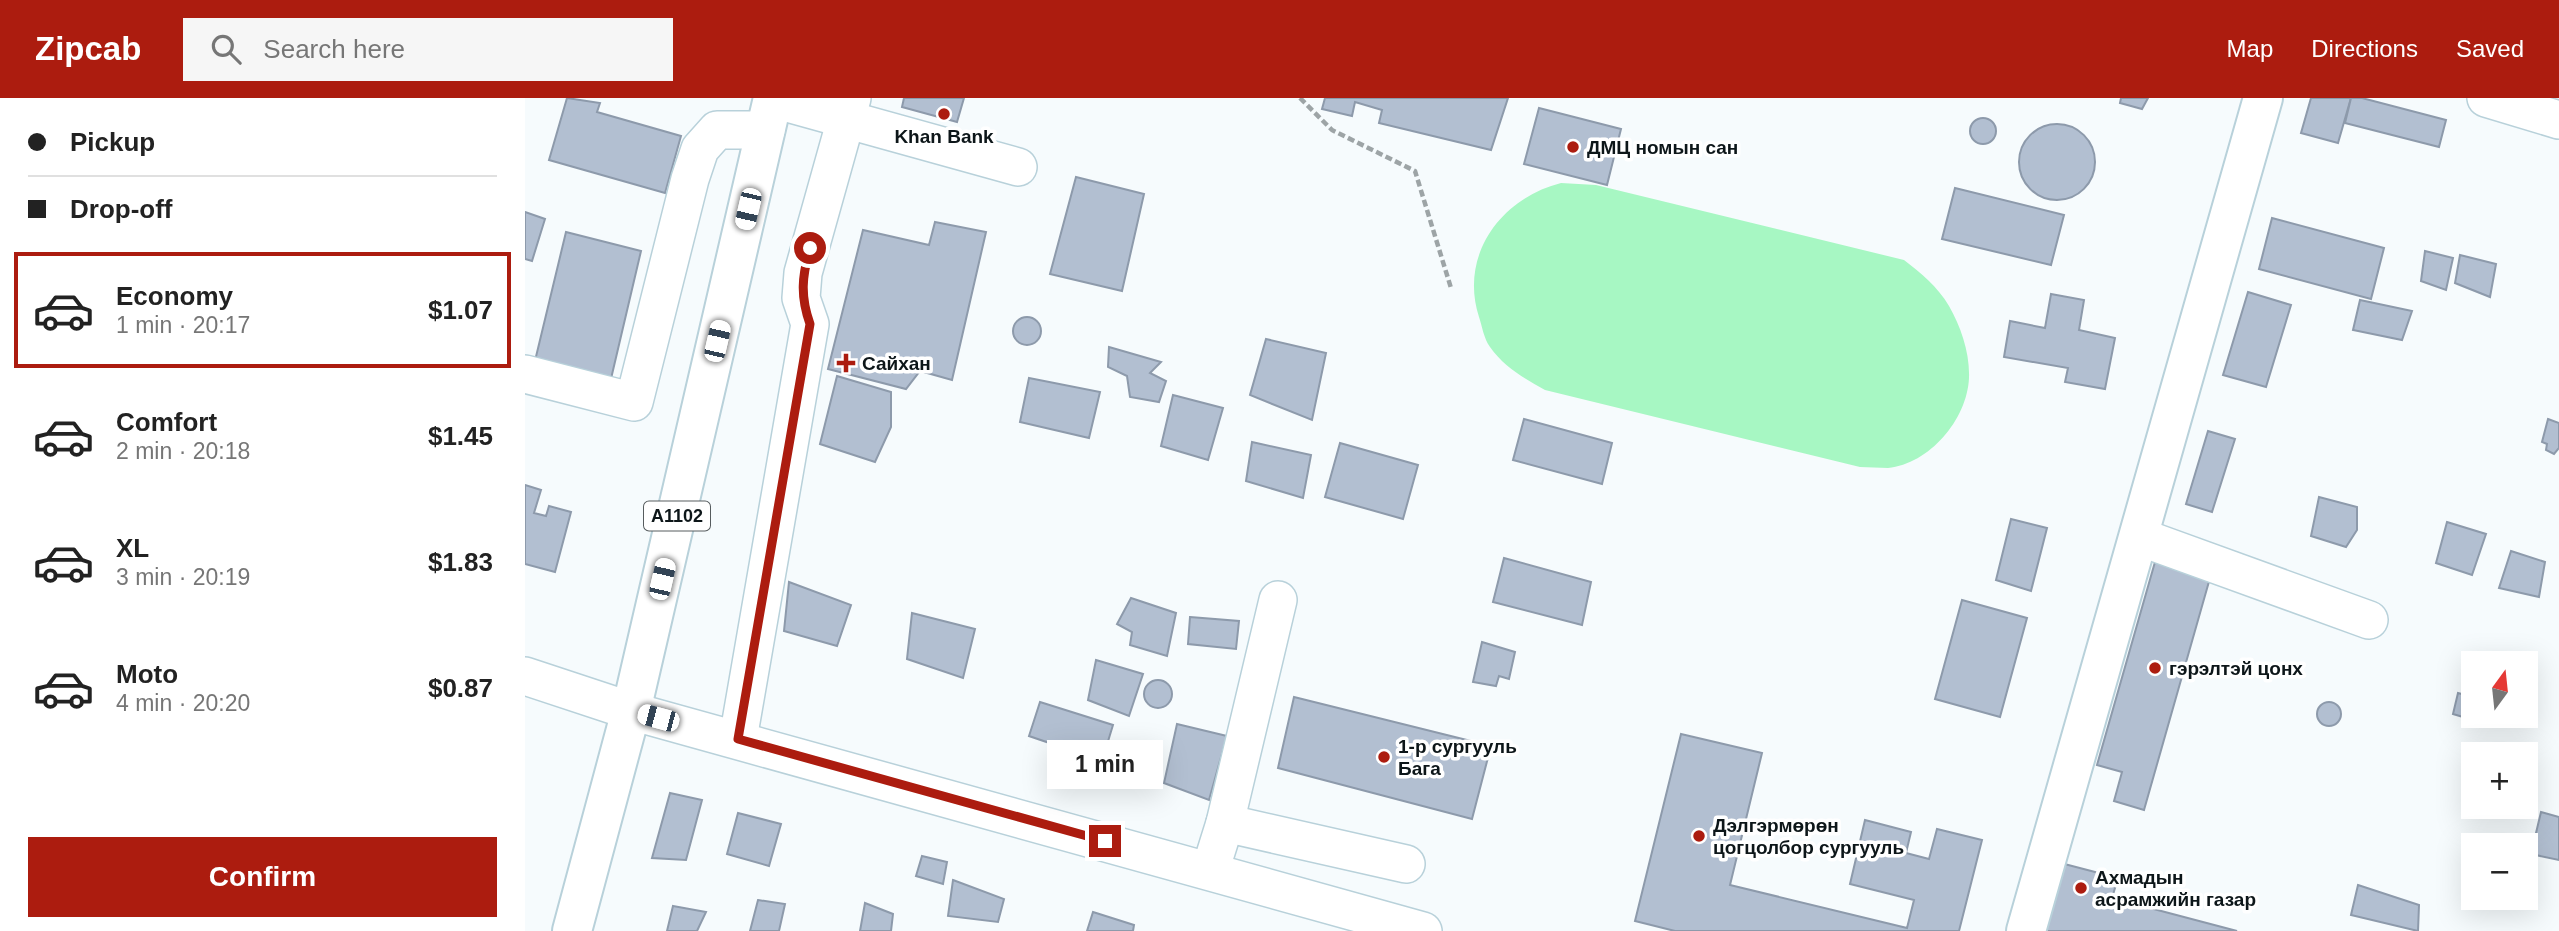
<!DOCTYPE html>
<html lang="en">
<head>
<meta charset="utf-8">
<style>
  :root { --surface:#fff; --page:#f6f6f6; --text:#222; --muted:#767676; --line:#e0e0e0; --accent:#ac1c0f }
  body { margin:0; font-family:Helvetica,sans-serif; background:var(--page); color:var(--text); height:100vh; display:flex; flex-direction:column; font-size:26px; white-space:nowrap }
  * { box-sizing:border-box; margin:0 }
  p { font-size:23px; color:var(--muted) }
  .icon { flex:none; width:38px; height:38px; fill:none; stroke:currentColor; stroke-width:2; stroke-linecap:round; stroke-linejoin:round }
  .map { position:relative; flex:1; overflow:hidden }
  .details { display:flex; flex-direction:column; background:var(--surface); width:525px }
  .details>* { flex:none }
  .top-card { display:grid; align-content:center; height:154px; padding:0 28px; background:var(--surface) }
  .needle { width:46px; rotate:15deg }
  .buttons { position:absolute; left:1936px; top:553px; display:grid; gap:14px }
  .buttons a { display:grid; place-items:center; width:77px; height:77px; border-radius:0px; background:var(--surface); box-shadow:0 7px 28px #0002; font-size:35px }
  .end { position:absolute; width:32px; height:32px; margin:-16px; border:9px solid #ac1c0f; background:#fff; box-shadow:0 0 0 4px #fff }
  .from { border-radius:50% }
  .bubble { position:absolute; height:49px; border-radius:0px; background:var(--surface); box-shadow:0 7px 28px #0002; font-size:23px; font-weight:800; line-height:49px; text-align:center }
  .car { position:absolute; width:21px; height:42px; margin:-21px -10px; border-radius:9px; box-shadow:0 0 5px 2px #0007; background:linear-gradient(#fff 24%,#345 0 40%,#fff 0 76%,#345 0 86%,#fff 0) }
  .top-card b { display:flex; align-items:center; gap:24px; height:66px; font-size:26px }
  .top-card b+b { border-top:2px solid var(--line) }
  .top-card i { width:18px; height:18px; background:var(--text) }
  ul { padding:0; list-style:none }
  li { display:flex; align-items:center; gap:21px; height:116px; margin:0 14px 10px; padding:0 14px; border:4px solid transparent; border-radius:0px }
  li div { flex:1 }
  li b { display:block; font-size:26px }
  li em { font-style:normal; font-weight:800 }
  li.selected { border-color:var(--accent) }
  li>.icon { width:63px; height:63px; stroke-width:1.5 }
  .action { display:flex; gap:14px; margin-top:auto; padding:14px 28px }
  .action a { flex:1; height:80px; border-radius:0px; background:var(--accent); color:#fff; font-size:28px; font-weight:800; line-height:80px; text-align:center }
  header { display:flex; align-items:center; gap:42px; box-sizing:border-box; height:98px; padding:0 35px; background:var(--accent); color:#fff }
  header strong { font-size:33px }
  nav { display:flex; gap:38px; margin-inline-start:auto; font-size:24px }
  .search { width:490px; height:63px; background:var(--page); display:flex; align-items:center; gap:18px; box-sizing:border-box; padding:0 24px; border-radius:0px; color:var(--muted); font-size:26px }
  main { display:flex; flex:1; min-height:0 }
  .map>svg:first-child { display:block }
</style>
</head>
<body>
<header>
<strong>Zipcab</strong>
<div class="search"><svg class="icon" aria-label="search" viewBox="0 0 24 24"><circle cx="10" cy="10" r="6"/><path d="M15 15l6 6"/></svg>Search here</div>
<nav><a>Map</a><a>Directions</a><a>Saved</a></nav>
</header>
<main>
<section class="details">
<div class="top-card">
<b><i class="from"></i>Pickup</b>
<b><i></i>Drop-off</b>
</div>
<ul>
<li class="selected"><svg class="icon" aria-label="car" viewBox="0 0 24 24"><path d="M5 17H2v-5l4-1 3-4h7l3 4 3 1v5h-3M9 17h6M6 11h13"/><circle cx="7" cy="17" r="2"/><circle cx="17" cy="17" r="2"/></svg><div><b>Economy</b><p>1 min · 20:17</p></div><em>$1.07</em></li>
<li><svg class="icon" aria-label="car" viewBox="0 0 24 24"><path d="M5 17H2v-5l4-1 3-4h7l3 4 3 1v5h-3M9 17h6M6 11h13"/><circle cx="7" cy="17" r="2"/><circle cx="17" cy="17" r="2"/></svg><div><b>Comfort</b><p>2 min · 20:18</p></div><em>$1.45</em></li>
<li><svg class="icon" aria-label="car" viewBox="0 0 24 24"><path d="M5 17H2v-5l4-1 3-4h7l3 4 3 1v5h-3M9 17h6M6 11h13"/><circle cx="7" cy="17" r="2"/><circle cx="17" cy="17" r="2"/></svg><div><b>XL</b><p>3 min · 20:19</p></div><em>$1.83</em></li>
<li><svg class="icon" aria-label="car" viewBox="0 0 24 24"><path d="M5 17H2v-5l4-1 3-4h7l3 4 3 1v5h-3M9 17h6M6 11h13"/><circle cx="7" cy="17" r="2"/><circle cx="17" cy="17" r="2"/></svg><div><b>Moto</b><p>4 min · 20:20</p></div><em>$0.87</em></li>
</ul>
<div class="action"><a>Confirm</a></div>
</section>
<div class="map">
<svg width="2034" height="833" viewBox="0 0 2034 833">
  <rect width="100%" height="100%" fill="#f6fbfd"/>
  <path fill="#a7f7c3" d="M1036 85 1071 87 1379 162C1396 175 1413 189 1424 208 1436 229 1445 255 1444 280 1442 322 1404 366 1363 370 1354 370 1344 369 1335 369L1020 292C999 280 979 269 965 249 959 241 957 228 954 219 934 157 976 100 1036 85Z"/>
  <g fill="#b2bfd1" stroke="#8d9aab" stroke-width="2">
    <path d="M42 0 75 5 72 14 156 38 140 95 24 62Z"/>
    <path d="M379 0H439L432 24 377 9Z"/>
    <path d="M800 0H983L966 52 854 25 857 12 830 4 827 18 797 11Z"/>
    <path d="M1596 0H1623L1617 11 1595 5Z"/>
    <path d="M1786 0H1826L1813 45 1776 35Z"/>
    <path d="M1826 0H1837L1921 22 1914 49 1820 25Z"/>
    <path d="M1014 10 1096 31 1082 87 999 66Z"/>
    <circle cx="1458" cy="33" r="13"/>
    <circle cx="1532" cy="64" r="38"/>
    <path d="M551 79 619 96 597 193 525 176Z"/>
    <path d="M1430 90 1539 117 1526 167 1417 141Z"/>
    <path d="M0 114 20 121 7 163 0 161Z"/>
    <path d="M1747 120 1859 150 1846 201 1734 171Z"/>
    <path d="M410 124 461 134 427 282 395 273 381 291 303 271 338 132 404 147Z"/>
    <path d="M41 134 116 153 85 285 9 267Z"/>
    <path d="M1900 153 1928 160 1921 192 1896 183Z"/>
    <path d="M1935 157 1971 166 1965 199 1930 185Z"/>
    <path d="M1723 194 1766 207 1741 289 1698 277Z"/>
    <path d="M1526 196 1559 202 1554 232 1590 240 1580 291 1540 284 1543 270 1479 259 1485 223 1520 230Z"/>
    <path d="M1835 202 1887 213 1877 242 1828 232Z"/>
    <circle cx="502" cy="233" r="14"/>
    <path d="M741 241 801 255 787 322 725 297Z"/>
    <path d="M584 249 636 264 625 275 641 283 634 304 605 299 602 278 583 269Z"/>
    <path d="M312 278 366 294V329L350 364 295 346Z"/>
    <path d="M504 280 575 294 564 340 495 324Z"/>
    <path d="M648 297 698 310 683 362 636 348Z"/>
    <path d="M999 321 1087 345 1077 386 988 362Z"/>
    <path d="M2023 321 2034 325V350L2029 356 2021 352 2022 346 2017 344Z"/>
    <path d="M1683 333 1710 341 1687 414 1661 406Z"/>
    <path d="M727 344 786 357 778 400 721 383Z"/>
    <path d="M815 345 893 367 878 421 800 399Z"/>
    <path d="M0 387 16 392 9 415 21 418 24 408 46 414 30 474 0 466Z"/>
    <path d="M1794 399 1832 409V432L1821 449 1786 438Z"/>
    <path d="M1486 421 1522 430 1506 493 1471 482Z"/>
    <path d="M1922 424 1961 436 1947 477 1911 465Z"/>
    <path d="M1986 453 2020 464 2014 499 1974 490Z"/>
    <path d="M1632 457 1687 473 1619 712 1589 703 1597 674 1572 667Z"/>
    <path d="M979 460 1066 484 1057 527 968 504Z"/>
    <path d="M264 484 326 507 312 548 259 533Z"/>
    <path d="M606 500 651 515 642 558 605 547 607 534 592 526Z"/>
    <path d="M1437 502 1502 520 1475 619 1410 601Z"/>
    <path d="M387 515 450 531 438 580 382 561Z"/>
    <path d="M665 519 714 523 711 551 663 546Z"/>
    <path d="M957 544 990 554 984 581 974 578 971 588 948 584Z"/>
    <path d="M571 562 618 576 604 618 563 602Z"/>
    <circle cx="633" cy="596" r="14"/>
    <path d="M1933 595 1948 599V618H1969L1965 627 1928 616Z"/>
    <path d="M769 599 966 648 947 721 753 670Z"/>
    <circle cx="1804" cy="616" r="12"/>
    <path d="M515 604 588 627 577 663 504 638Z"/>
    <path d="M652 626 702 638 684 702 639 685Z"/>
    <path d="M1156 636 1237 655 1205 787 1382 830 1389 802 1325 786 1340 722 1386 734 1381 755 1404 761 1412 731 1457 742 1434 833H1150L1110 823Z"/>
    <path d="M145 695 177 702 161 762 127 760Z"/>
    <path d="M2016 714 2034 719V762L2006 756Z"/>
    <path d="M213 715 256 726 244 768 202 756Z"/>
    <path d="M397 758 422 764 418 786 391 778Z"/>
    <path d="M1528 763 1593 780 1587 800 1712 833H1510Z"/>
    <path d="M428 782 479 801 473 824 423 818Z"/>
    <path d="M1833 787 1894 807 1893 833 1826 817Z"/>
    <path d="M233 802 260 806 254 833H225Z"/>
    <path d="M340 805 368 816 366 833H335Z"/>
    <path d="M148 808 181 814 172 833H142Z"/>
    <path d="M568 814 609 827 608 833H562Z"/>
  </g>
  <g fill="none" stroke-linecap="round" stroke-linejoin="round">
    <g stroke="#b8d1da" stroke-width="40">
      <g id="minor">
        <path d="M1961 0 2034 22"/>
        <path d="M248 1 493 69"/>
        <path d="M0 276 109 304 165 81 175 51 192 32H241"/>
        <path d="M1615 439 1844 522"/>
        <path d="M0 578 106 613 898 833"/>
        <path d="M213 641 285 226 276 200 278 175 327 0"/>
        <path d="M700 725 881 766"/>
        <path d="M685 773 700 725 753 502"/>
      </g>
    </g>
    <g stroke="#b8d1da" stroke-width="42">
      <g id="major">
        <path d="M47 833 106 613 248 0"/>
        <path d="M1501 833 1738 0"/>
      </g>
    </g>
    <path stroke="#9da4a6" stroke-width="4.5" stroke-dasharray="7 3.5" stroke-linecap="butt" d="M775 0 807 32 890 73 926 190"/>
    <use href="#minor" stroke="#fff" stroke-width="37"/>
    <use href="#major" stroke="#fff" stroke-width="38"/>
  </g>
  <g fill="none" stroke-linecap="round" stroke-linejoin="round">
    <path stroke="#ac1c0f" stroke-width="9" d="M285 150C277 178 275 198 285 226L213 641 580 743"/>
  </g>
  <g fill="#ac1c0f" stroke="#fff" stroke-width="2.5">
    <circle cx="419" cy="16" r="7"/>
    <circle cx="1048" cy="49" r="7"/>
    <path d="M317.5 254.5h7v7h7v7h-7v7h-7v-7h-7v-7h7z"/>
    <circle cx="1630" cy="570" r="7"/>
    <circle cx="859" cy="659" r="7"/>
    <circle cx="1174" cy="738" r="7"/>
    <circle cx="1556" cy="790" r="7"/>
  </g>
  <g text-anchor="middle" dominant-baseline="central" stroke-width="7" stroke-linejoin="round" paint-order="stroke">
    <rect fill="#fff" stroke="#565c5e" stroke-width="2" x="119" y="403.5" width="66" height="29" rx="5"/>
    <g font-size="18" font-weight="bold" fill="#0d1619">
      <text x="152" y="418">A1102</text>
    </g>
    <g font-size="19" font-weight="bold" fill="#0d1619" stroke="#fff" text-anchor="start">
      <text x="419" y="38" text-anchor="middle">Khan Bank</text>
      <text x="1062" y="49">ДМЦ номын сан</text>
      <text x="337" y="265">Сайхан</text>
      <text x="1644" y="570">гэрэлтэй цонх</text>
      <text x="873" y="648">1-р сургууль<tspan x="873" dy="22">Бага</tspan></text>
      <text x="1188" y="727">Дэлгэрмөрөн<tspan x="1188" dy="22">цогцолбор сургууль</tspan></text>
      <text x="1570" y="779">Ахмадын<tspan x="1570" dy="22">асрамжийн газар</tspan></text>
    </g>
  </g>
</svg>
<div class="buttons">
<a><svg class="needle" viewBox="-14 -14 28 28"><path d="M0-13l5 13h-10z" fill="#e53935"/><path d="M0 13l5-13h-10z" fill="#767676"/></svg></a>
<a>+</a>
<a>−</a>
</div>
<i class="end from" style="left:285px;top:150px"></i>
<i class="end" style="left:580px;top:743px"></i>
<div class="bubble" style="left:522px;top:642px;width:116px">1 min</div>
<i class="car" style="left:223px;top:111px;rotate:193deg"></i>
<i class="car" style="left:192px;top:243px;rotate:13deg"></i>
<i class="car" style="left:137px;top:481px;rotate:13deg"></i>
<i class="car" style="left:133px;top:620px;rotate:285deg"></i>
</div>
</main>
</body>
</html>
